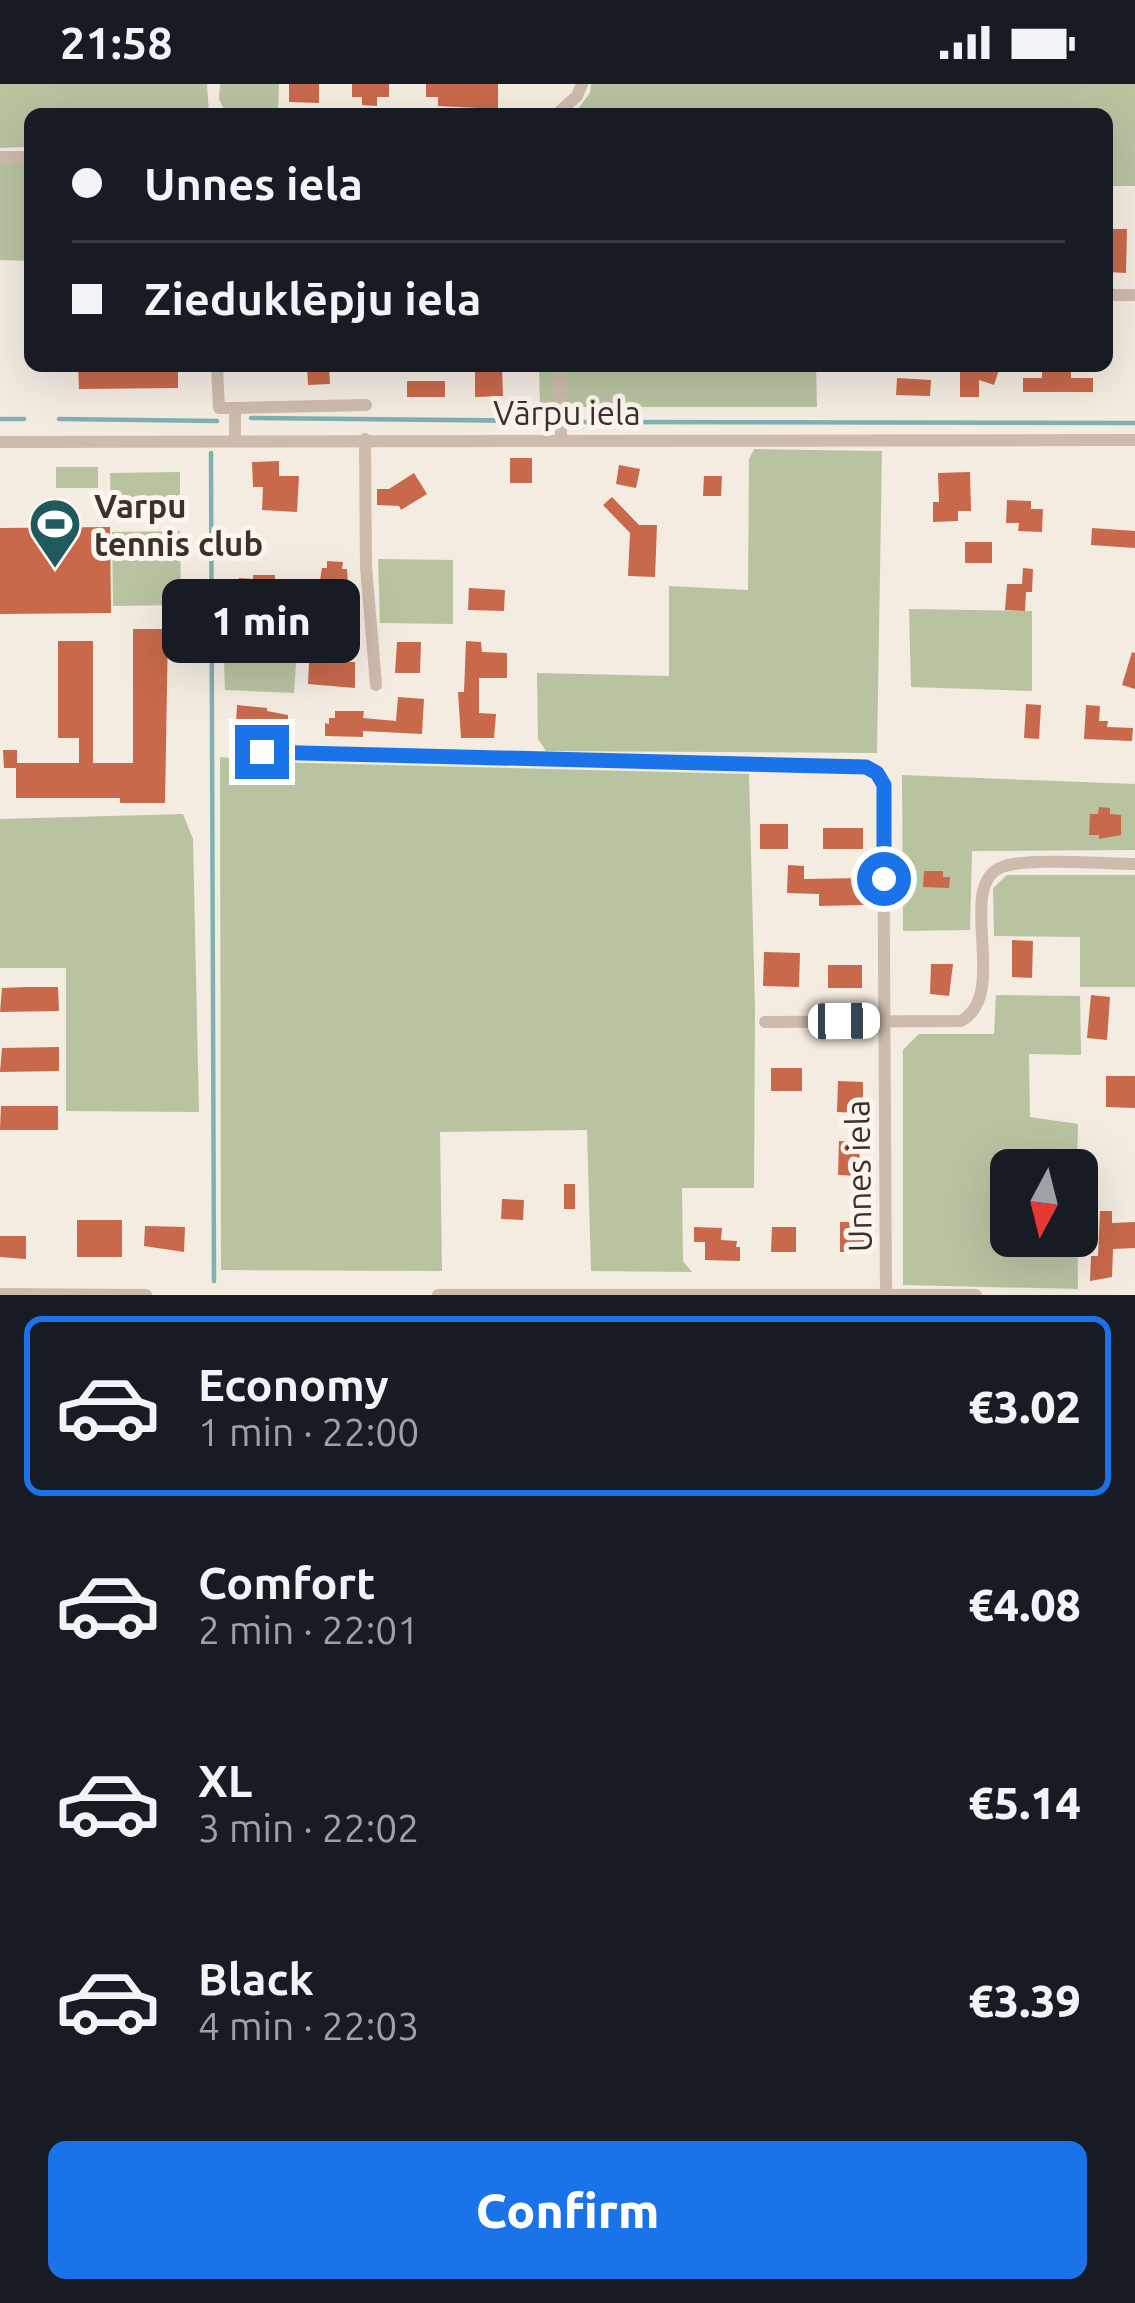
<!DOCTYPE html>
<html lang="en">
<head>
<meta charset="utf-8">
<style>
  :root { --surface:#171b24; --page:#242831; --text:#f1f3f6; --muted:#9ea1a6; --line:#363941; --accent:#1a73e8 }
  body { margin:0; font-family:Ubuntu,sans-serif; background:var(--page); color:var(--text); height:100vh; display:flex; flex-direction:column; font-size:45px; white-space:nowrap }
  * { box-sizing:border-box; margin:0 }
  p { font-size:39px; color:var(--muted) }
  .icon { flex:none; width:66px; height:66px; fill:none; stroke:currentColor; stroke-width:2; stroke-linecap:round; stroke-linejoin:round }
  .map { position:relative; height:1211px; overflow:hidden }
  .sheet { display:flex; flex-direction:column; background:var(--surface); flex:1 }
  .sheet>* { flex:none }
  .banner { position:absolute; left:24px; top:24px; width:1089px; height:264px; border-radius:18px; box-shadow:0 12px 48px #0002; display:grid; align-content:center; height:264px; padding:0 48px; background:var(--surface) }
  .needle { width:78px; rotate:187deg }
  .buttons { position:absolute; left:990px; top:1065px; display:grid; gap:24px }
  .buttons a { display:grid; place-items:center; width:108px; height:108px; border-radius:18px; background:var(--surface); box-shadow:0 12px 48px #0002; font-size:60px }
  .end { position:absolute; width:54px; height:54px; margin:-27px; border:15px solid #1a73e8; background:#fff; box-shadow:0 0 0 6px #fff }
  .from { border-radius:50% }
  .bubble { position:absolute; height:84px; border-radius:18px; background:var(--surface); box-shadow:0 12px 48px #0002; font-size:39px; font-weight:800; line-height:84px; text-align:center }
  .car { position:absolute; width:36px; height:72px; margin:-36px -18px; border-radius:15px; box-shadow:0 0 9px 3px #0007; background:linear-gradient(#fff 24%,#345 0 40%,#fff 0 76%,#345 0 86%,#fff 0) }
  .banner b { display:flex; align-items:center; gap:42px; height:114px; font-size:45px }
  .banner b+b { border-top:3px solid var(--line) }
  .banner i { width:30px; height:30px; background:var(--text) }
  ul { padding:21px 0 0; list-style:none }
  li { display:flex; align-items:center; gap:36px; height:180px; margin:0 24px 18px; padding:0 24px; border:6px solid transparent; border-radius:18px }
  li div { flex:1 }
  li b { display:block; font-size:45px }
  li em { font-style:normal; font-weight:800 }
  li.on { border-color:var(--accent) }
  li>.icon { width:108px; height:108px; stroke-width:1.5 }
  .action { display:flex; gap:24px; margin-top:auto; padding:24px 48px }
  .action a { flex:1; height:138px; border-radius:18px; background:var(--accent); color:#fff; font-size:48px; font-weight:800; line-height:138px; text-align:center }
  .status { display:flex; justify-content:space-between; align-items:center; height:84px; padding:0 60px; background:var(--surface); direction:ltr }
  .status svg { height:33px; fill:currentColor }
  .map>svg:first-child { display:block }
</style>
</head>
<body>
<div class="status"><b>21:58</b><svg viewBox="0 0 49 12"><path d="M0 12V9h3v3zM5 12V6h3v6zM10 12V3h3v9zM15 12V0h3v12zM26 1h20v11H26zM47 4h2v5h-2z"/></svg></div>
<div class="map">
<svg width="1135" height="1211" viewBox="0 0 1135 1211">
  <rect width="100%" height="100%" fill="#f4ebe1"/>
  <g fill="#b8c4a0">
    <path d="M0 0H207L209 30H30V63L0 64Z"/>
    <path d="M220 0H279L278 30H226L219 15Z"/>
    <path d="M591 0H1135V102H1107V30H574L590 9Z"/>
    <path d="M0 77H30V177L0 176Z"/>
    <path d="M539 282H816L817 323H540Z"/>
    <path d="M754 365 882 367 877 669 546 667 538 655 537 589 669 592V502L748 506 749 375Z"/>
    <rect x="56" y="383" width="42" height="21"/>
    <path d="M180 388V430H111L110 389Z"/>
    <path d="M180 447 181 521 113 522 112 448Z"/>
    <path d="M378 475 453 476V540L380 539Z"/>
    <path d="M909 525 1032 527V607L911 603Z"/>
    <path d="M227 549H283L297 565 294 609 225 606 223 553Z"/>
    <path d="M220 673 264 678 749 690 755 924 754 1104H682L683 1177 692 1188 591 1187 587 1046 440 1048 442 1187 221 1186Z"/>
    <path d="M902 691 1135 700V766L972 767 970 846 903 847Z"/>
    <path d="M183 730 193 755 199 1028 66 1027V884H0V735Z"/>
    <path d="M1007 791H1135V903H1080V853L994 852 993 804Z"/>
    <path d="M996 911 1080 912 1081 971 1029 970 1030 1033 1078 1040 1077 1086H1011V1152H1077V1108L1078 1205 903 1201V966L919 950H994Z"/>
  </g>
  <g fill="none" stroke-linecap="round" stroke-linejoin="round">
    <g stroke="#7fb0b2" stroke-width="4.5">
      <path d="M251 334 547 337"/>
      <path d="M0 335H24"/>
      <path d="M59 335 217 337"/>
      <path d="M570 338 1135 339"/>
      <path d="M211 369 214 1197"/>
    </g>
  </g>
  <g fill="#c8694b">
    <path d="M289 0H319V19L289 18Z"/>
    <path d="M352 0H389V13H377V22L362 21V13H352Z"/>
    <path d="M426 0H498V25L438 22V13H426Z"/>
    <path d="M1107 145H1127L1126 189 1107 188Z"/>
    <path d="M78 282H178V304L79 305Z"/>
    <path d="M307 282H329L330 300 308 301Z"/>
    <path d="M475 282H502L503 312 475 313Z"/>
    <path d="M960 282 999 286 994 301 979 296V313H960Z"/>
    <path d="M1042 282H1071V294H1093V308H1023V294H1042Z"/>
    <path d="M897 294 931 296 930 312 896 311Z"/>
    <rect x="407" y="297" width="38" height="16"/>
    <rect x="510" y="374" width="22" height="25"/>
    <path d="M279 377V392H299L297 428 262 426 263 403H253L252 378Z"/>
    <path d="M619 381 640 385 636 404 616 400Z"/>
    <path d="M970 388 971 427H958V437L933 438V418H939L938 389Z"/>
    <path d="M414 389 427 410 401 426 399 422 377 421V405H389Z"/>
    <path d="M704 392H722L721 412H703Z"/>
    <path d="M612 413 639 441H657L655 493 628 492 630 449 603 421Z"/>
    <path d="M1007 416 1031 417V425H1043L1042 448 1018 447 1019 439H1006Z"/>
    <path d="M110 443 111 529 0 530V444Z"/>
    <path d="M1092 444 1135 447V464L1091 461Z"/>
    <rect x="965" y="458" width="27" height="21"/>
    <path d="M327 477 343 478 342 485H347L349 516 317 514 322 484H327Z"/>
    <path d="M1023 484 1033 485 1032 508H1026L1025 527 1005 526 1007 500H1022Z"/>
    <path d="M253 491H275L274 518 239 517V494L253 495Z"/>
    <path d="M469 504 505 506 504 527 468 526Z"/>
    <path d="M133 545H168L165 719H120V714H16V684H4L3 666H17V679H79V654H58V557H93V679H133Z"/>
    <path d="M466 557 481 558 482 568 507 569V594H479V629L496 630 494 654H461L458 608H464Z"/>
    <path d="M397 558H421L420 589H395Z"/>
    <path d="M1132 568 1135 569V605L1122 601Z"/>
    <path d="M333 571H342L343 578H355V604L308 600 309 578 332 575Z"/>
    <path d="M398 613 424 615 422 650 363 647V653L325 652V639L329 640V634H335V627H364L363 634 396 637Z"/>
    <path d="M1026 620 1041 621 1039 655 1024 654Z"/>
    <path d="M237 621 267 624V627L288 631V646L265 655 243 652 244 642 236 641Z"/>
    <path d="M1086 621 1100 622 1099 637H1108L1107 643 1133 644 1132 657 1084 655Z"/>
    <path d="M1099 723 1110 724V730L1121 731V751L1099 755V751H1089L1090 730H1098Z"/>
    <rect x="760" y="740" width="28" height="25"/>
    <rect x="823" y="744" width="40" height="21"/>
    <path d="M788 781 804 782V795L864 794V821L819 822V810L787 809Z"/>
    <path d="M924 787H943V793H950L949 804 923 803Z"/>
    <path d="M1012 856 1033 857 1032 894 1012 893Z"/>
    <path d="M764 868 800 869 799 903 763 902Z"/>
    <path d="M931 880H953L949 912 930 910Z"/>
    <rect x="828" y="881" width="34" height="23"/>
    <path d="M26 903H58L59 927 0 928 2 904Z"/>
    <path d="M1091 911 1110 913 1107 956 1087 954Z"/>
    <path d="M59 963V987L0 988 2 964Z"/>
    <rect x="771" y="984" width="31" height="23"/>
    <path d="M1106 992H1135V1024L1106 1023Z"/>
    <path d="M838 997 863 998V1029L837 1028Z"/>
    <path d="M1 1022H58V1046H0Z"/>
    <path d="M839 1057 860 1058 859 1092 838 1091Z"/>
    <rect x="564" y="1100" width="11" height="25"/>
    <path d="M502 1115 524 1116 523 1136 501 1135Z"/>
    <path d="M1100 1127H1112V1139L1135 1138V1164L1113 1165 1112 1193 1090 1197 1091 1172H1098Z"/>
    <rect x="77" y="1136" width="45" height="37"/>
    <rect x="840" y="1138" width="24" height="30"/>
    <path d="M145 1142 185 1143 184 1168 144 1162Z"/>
    <path d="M694 1143 722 1144 721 1156 737 1157 736 1163H740V1177L705 1176V1158H694Z"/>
    <path d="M772 1143H796V1168H771Z"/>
    <path d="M0 1152H26V1175L0 1173Z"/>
  </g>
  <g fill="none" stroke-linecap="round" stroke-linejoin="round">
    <g stroke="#cdbbac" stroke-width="12">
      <path d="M557 30 577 12 582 0"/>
      <path d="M0 73H30"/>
      <path d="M1107 211H1135"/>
      <path d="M217 282 219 324H235V356"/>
      <path d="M560 282 561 354"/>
      <path d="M235 324 366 321"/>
      <path d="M365 355 366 483 376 601"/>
      <path d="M0 358 1135 356"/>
      <path d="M262 668 866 683 877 689 883 701 886 1209"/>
      <path d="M765 938 961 937C1011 910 954 801 1002 783 1028 773 1104 780 1135 780"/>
      <path d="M0 1210 146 1211"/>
      <path d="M438 1211H976"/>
    </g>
  </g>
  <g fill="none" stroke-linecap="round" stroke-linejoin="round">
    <path stroke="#1a73e8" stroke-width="15" d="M262 668 866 683 877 689 884 701V795"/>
  </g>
  <defs>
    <g id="stadium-pin" transform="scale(2.7)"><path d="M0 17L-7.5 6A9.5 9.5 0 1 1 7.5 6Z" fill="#1f5a5e" stroke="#fbf5ee"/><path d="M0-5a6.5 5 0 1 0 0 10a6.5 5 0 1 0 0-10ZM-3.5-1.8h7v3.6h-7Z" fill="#fff"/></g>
  </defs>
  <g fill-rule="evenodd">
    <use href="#stadium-pin" x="55" y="440"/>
  </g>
  <g text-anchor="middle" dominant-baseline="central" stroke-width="10" stroke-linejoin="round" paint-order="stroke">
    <g font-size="33" fill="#3b302b" stroke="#fbf5ee">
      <text x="567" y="328">Vārpu iela</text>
      <text transform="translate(858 1092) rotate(-91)">Unnes iela</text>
    </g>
    <g font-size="33" font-weight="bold" fill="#3b302b" stroke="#fbf5ee" text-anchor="start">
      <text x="94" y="421">Varpu<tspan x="94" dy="38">tennis club</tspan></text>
    </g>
  </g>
</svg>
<div class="buttons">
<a><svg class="needle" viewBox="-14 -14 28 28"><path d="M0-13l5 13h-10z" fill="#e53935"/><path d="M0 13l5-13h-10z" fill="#9ea1a6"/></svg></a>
</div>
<i class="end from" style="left:884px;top:795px"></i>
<i class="end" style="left:262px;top:668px"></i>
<div class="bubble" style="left:162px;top:495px;width:198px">1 min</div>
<i class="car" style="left:844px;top:937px;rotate:89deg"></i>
<div class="banner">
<b><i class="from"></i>Unnes iela</b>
<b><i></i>Zieduklēpju iela</b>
</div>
</div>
<section class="sheet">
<ul>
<li class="on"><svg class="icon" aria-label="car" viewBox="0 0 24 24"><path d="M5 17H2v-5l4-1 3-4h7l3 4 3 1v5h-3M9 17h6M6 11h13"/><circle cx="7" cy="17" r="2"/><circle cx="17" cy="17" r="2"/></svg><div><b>Economy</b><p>1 min · 22:00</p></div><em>€3.02</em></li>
<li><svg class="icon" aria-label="car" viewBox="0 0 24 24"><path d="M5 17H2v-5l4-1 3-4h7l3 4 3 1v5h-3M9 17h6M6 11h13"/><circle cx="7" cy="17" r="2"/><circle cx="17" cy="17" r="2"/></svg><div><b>Comfort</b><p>2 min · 22:01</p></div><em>€4.08</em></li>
<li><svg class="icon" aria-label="car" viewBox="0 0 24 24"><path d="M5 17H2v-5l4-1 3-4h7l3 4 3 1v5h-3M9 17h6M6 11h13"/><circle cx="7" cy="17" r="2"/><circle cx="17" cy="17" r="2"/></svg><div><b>XL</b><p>3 min · 22:02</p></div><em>€5.14</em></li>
<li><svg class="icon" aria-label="car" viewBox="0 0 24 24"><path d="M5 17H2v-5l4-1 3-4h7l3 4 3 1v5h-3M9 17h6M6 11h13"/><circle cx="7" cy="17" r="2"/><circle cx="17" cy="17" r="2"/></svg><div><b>Black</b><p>4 min · 22:03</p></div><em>€3.39</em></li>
</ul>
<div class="action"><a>Confirm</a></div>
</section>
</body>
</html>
